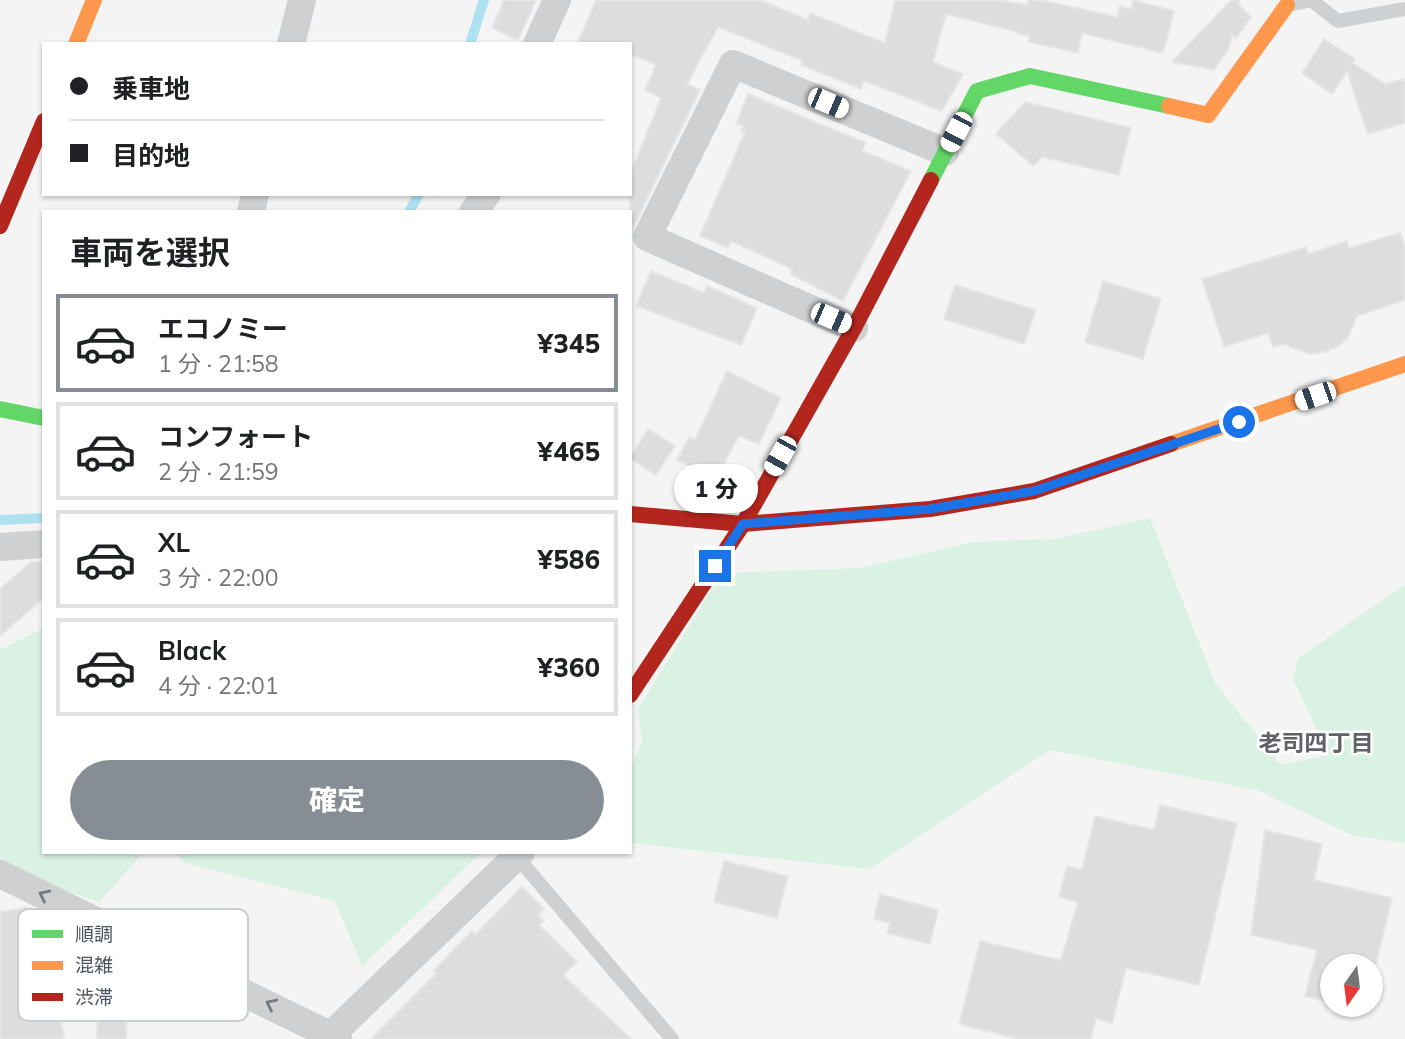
<!DOCTYPE html>
<html lang="ja">
<head>
<meta charset="utf-8">
<style>
  :root { --surface:#fff; --page:#f6f6f6; --text:#202124; --muted:#757577; --line:#e0e0e0; --accent:#868d94 }
  body { margin:0; font-family:Mulish,"Noto Sans JP",sans-serif; background:var(--page); color:var(--text); height:100vh; display:flex; flex-direction:column; font-size:26px; white-space:nowrap }
  * { box-sizing:border-box; margin:0 }
  p { font-size:23px; color:var(--muted) }
  .icon { flex:none; width:38px; height:38px; fill:none; stroke:currentColor; stroke-width:2; stroke-linecap:round; stroke-linejoin:round }
  .map { position:relative; flex:1; overflow:hidden }
  .drawer { position:absolute; left:42px; top:210px; width:590px; height:644px; display:flex; flex-direction:column; background:var(--surface); border-radius:0px; box-shadow:0 2px 5px #0004 }
  .drawer>* { flex:none }
  .hud { position:absolute; left:42px; top:42px; width:590px; height:154px; border-radius:0px; box-shadow:0 2px 5px #0004; display:grid; align-content:center; height:154px; padding:0 28px; background:var(--surface) }
  .needle { width:46px; rotate:194deg }
  .tools { position:absolute; left:1320px; top:954px; display:grid; gap:14px }
  .tools a { display:grid; place-items:center; width:63px; height:63px; border-radius:50%; background:var(--surface); box-shadow:0 2px 5px #0004; font-size:35px }
  .end { position:absolute; width:32px; height:32px; margin:-16px; border:9px solid #1a73e8; background:#fff; box-shadow:0 0 0 4px #fff }
  .from { border-radius:50% }
  .bubble { position:absolute; height:49px; border-radius:24px; background:var(--surface); box-shadow:0 2px 5px #0004; font-size:23px; font-weight:800; line-height:49px; text-align:center }
  .car { position:absolute; width:21px; height:42px; margin:-21px -10px; border-radius:9px; box-shadow:0 0 5px 2px #0007; background:linear-gradient(#fff 24%,#345 0 40%,#fff 0 76%,#345 0 86%,#fff 0) }
  .hud b { display:flex; align-items:center; gap:24px; height:66px; font-size:26px }
  .hud b+b { border-top:2px solid var(--line) }
  .hud i { width:18px; height:18px; background:var(--text) }
  ul { padding:0; list-style:none }
  li { display:flex; align-items:center; gap:21px; height:98px; margin:0 14px 10px; padding:0 14px; border:4px solid var(--line); border-radius:0px }
  li div { flex:1 }
  li b { display:block; font-size:26px }
  li em { font-style:normal; font-weight:800 }
  li.on { border-color:var(--accent) }
  li>.icon { width:63px; height:63px; stroke-width:1.5 }
  h2 { padding:0 28px; font-size:32px; line-height:84px }
  .action { display:flex; gap:14px; margin-top:auto; padding:14px 28px }
  .action a { flex:1; height:80px; border-radius:42px; background:var(--accent); color:#fff; font-size:28px; font-weight:800; line-height:80px; text-align:center }
  .map>svg:first-child { display:block }
</style>
</head>
<body>
<div class="map">
<svg width="1405" height="1039" viewBox="0 0 1405 1039">
  <rect width="100%" height="100%" fill="#f4f4f4"/>
  <g fill="#d9f2e3">
    <path d="M1150 518 1215 683 1281 765 1329 755 1293 679 1298 658 1405 585V843L1354 836 1257 790 1050 750 869 869 630 843V770L642 742 638 709 722 573 861 568 973 542 1056 539Z"/>
    <path d="M44 628V852H144L99 902 13 873 0 858V650Z"/>
    <path d="M177 852H482L362 966 335 901 182 862Z"/>
  </g>
  <g fill="none" stroke-linecap="round" stroke-linejoin="round">
    <g stroke="#aee2f0" stroke-width="10">
      <path d="M470 44 484 0"/>
      <path d="M409 212 419 194"/>
      <path d="M0 520 44 518"/>
    </g>
  </g>
  <g fill="#ddddde" stroke="#e5e6e7" stroke-width="2">
    <path d="M504 0H536L518 40 492 28Z"/>
    <path d="M596 0H760L808 20 810 13 885 43 895 0H999L1027 5 1028 0H1040L1118 17 1120 6 1131 9 1133 0 1174 11 1163 53 1082 33 1078 53 1029 42 1030 36 1017 34 1018 32 946 14 933 62 963 74 942 111 864 81 861 89 801 65 803 61 718 27 687 84 700 90 632 230 630 249V175L661 98 645 90 656 65 630 54V44H577Z"/>
    <path d="M1231 0H1239L1238 4 1251 17 1236 39 1232 35 1229 48 1214 70 1172 62Z"/>
    <path d="M1324 39 1355 59 1353 63 1385 84 1405 79V123L1368 134 1347 71 1332 94 1302 73Z"/>
    <path d="M748 94 866 143 862 151 911 171 843 301 790 274 792 269 731 241 728 248 700 236 745 132 741 131 743 126 736 124Z"/>
    <path d="M1025 102 1131 128 1119 175 1042 157 1033 166 996 134Z"/>
    <path d="M1400 233 1405 247V300L1357 316 1349 336 1337 347 1325 352 1310 354 1284 344 1273 347 1268 333 1224 347 1202 279 1306 247 1308 254 1347 241 1349 248Z"/>
    <path d="M651 271 704 293 707 286 757 308 741 345 636 306Z"/>
    <path d="M1103 281 1161 299 1143 359 1085 342Z"/>
    <path d="M955 285 1036 310 1024 344 944 319Z"/>
    <path d="M727 371 781 398 759 444 739 436 716 478 677 460 689 437 695 440Z"/>
    <path d="M648 429 675 446 656 475 630 458Z"/>
    <path d="M44 561V598L0 636V589L31 562Z"/>
    <path d="M1160 805 1237 823 1199 985 1126 968 1112 1023 1096 1019 1091 1039H1019L959 1024 980 941 1061 960 1078 902 1059 897 1067 866 1082 870 1095 816 1154 830Z"/>
    <path d="M1265 830 1322 844 1314 880 1392 898 1370 990V966H1332V1003L1305 996 1317 950 1251 935Z"/>
    <path d="M724 861 788 876 777 918 714 902Z"/>
    <path d="M522 887 544 909 538 915 544 921 539 925 577 962 563 975 631 1039H371L436 974 433 971 472 931 475 935Z"/>
    <path d="M880 894 938 910 930 944 887 933 890 923 874 919Z"/>
    <path d="M26 908 36 973 46 971 48 982 54 981 64 1039H0V912Z"/>
    <path d="M99 952 123 953 129 955 126 1039H97Z"/>
  </g>
  <g fill="none" stroke-linecap="round" stroke-linejoin="round">
    <g stroke="#ced0d2" stroke-width="14">
      <path d="M1289 5 1311 0 1338 21 1405 9"/>
      <path d="M517 857 672 1039"/>
    </g>
    <g stroke="#ced0d2" stroke-width="28">
      <path d="M291 44 302 0"/>
      <path d="M537 44 557 0"/>
      <path d="M251 212 255 194"/>
      <path d="M473 212 487 194"/>
      <path d="M854 328 647 237 733 64 945 152"/>
      <path d="M0 547 44 544"/>
      <path d="M0 874 338 1039"/>
      <path d="M330 1039 332 1034 521 852"/>
    </g>
    <g stroke="#63d668" stroke-width="16">
      <path d="M931 180 977 91 1030 76 1169 106"/>
      <path d="M0 409 44 418"/>
    </g>
    <g stroke="#ff974d" stroke-width="16">
      <path d="M76 44 94 0"/>
      <path d="M1169 106 1208 115 1287 5"/>
      <path d="M1171 444 1405 364"/>
    </g>
    <g stroke="#b3261e" stroke-width="16">
      <path d="M0 226 44 121"/>
      <path d="M630 514 743 524 930 509 1034 491 1171 444"/>
      <path d="M630 695 743 524 854 328 931 180"/>
    </g>
  </g>
  <defs><path id="oneway-chevron" d="M-2-3.5L2.5 0L-2 3.5" fill="none" stroke-width="1.6" stroke-linecap="round" stroke-linejoin="round" transform="scale(1.75)"/></defs>
  <g stroke="#727b83">
    <use href="#oneway-chevron" transform="translate(44 895) rotate(-154)"/>
    <use href="#oneway-chevron" transform="translate(271 1004) rotate(-154)"/>
  </g>
  <g fill="none" stroke-linecap="round" stroke-linejoin="round">
    <path stroke="#1a73e8" stroke-width="9" d="M715 566 743 524 930 509 1034 491 1239 422"/>
  </g>
  <g text-anchor="middle" dominant-baseline="central" stroke-width="5" stroke-linejoin="round" paint-order="stroke">
    <g font-size="23" font-weight="bold" fill="#5f6368" stroke="#fff">
      <text x="1316" y="742">老司四丁目</text>
    </g>
  </g>
  <rect x="18" y="909" width="230" height="112" rx="10" fill="#fff" stroke="#c9ccd0" stroke-width="2"/>
  <rect x="32" y="930" width="31" height="8" fill="#63d668"/>
  <rect x="32" y="961" width="31" height="9" fill="#ff974d"/>
  <rect x="32" y="993" width="31" height="8" fill="#b3261e"/>
  <g font-size="19" fill="#4a5661">
    <text x="75" y="941">順調</text>
    <text x="75" y="972">混雑</text>
    <text x="75" y="1004">渋滞</text>
  </g>
</svg>
<div class="tools">
<a><svg class="needle" viewBox="-14 -14 28 28"><path d="M0-13l5 13h-10z" fill="#e53935"/><path d="M0 13l5-13h-10z" fill="#757577"/></svg></a>
</div>
<i class="end from" style="left:1239px;top:422px"></i>
<i class="end" style="left:715px;top:566px"></i>
<div class="bubble" style="left:674px;top:464px;width:84px">1 分</div>
<i class="car" style="left:828px;top:103px;rotate:113deg"></i>
<i class="car" style="left:956px;top:132px;rotate:208deg"></i>
<i class="car" style="left:831px;top:318px;rotate:113deg"></i>
<i class="car" style="left:1315px;top:396px;rotate:251deg"></i>
<i class="car" style="left:780px;top:456px;rotate:209deg"></i>
<div class="hud">
<b><i class="from"></i>乗車地</b>
<b><i></i>目的地</b>
</div>
<section class="drawer">
<h2>車両を選択</h2>
<ul>
<li class="on"><svg class="icon" aria-label="car" viewBox="0 0 24 24"><path d="M5 17H2v-5l4-1 3-4h7l3 4 3 1v5h-3M9 17h6M6 11h13"/><circle cx="7" cy="17" r="2"/><circle cx="17" cy="17" r="2"/></svg><div><b>エコノミー</b><p>1 分 · 21:58</p></div><em>¥345</em></li>
<li><svg class="icon" aria-label="car" viewBox="0 0 24 24"><path d="M5 17H2v-5l4-1 3-4h7l3 4 3 1v5h-3M9 17h6M6 11h13"/><circle cx="7" cy="17" r="2"/><circle cx="17" cy="17" r="2"/></svg><div><b>コンフォート</b><p>2 分 · 21:59</p></div><em>¥465</em></li>
<li><svg class="icon" aria-label="car" viewBox="0 0 24 24"><path d="M5 17H2v-5l4-1 3-4h7l3 4 3 1v5h-3M9 17h6M6 11h13"/><circle cx="7" cy="17" r="2"/><circle cx="17" cy="17" r="2"/></svg><div><b>XL</b><p>3 分 · 22:00</p></div><em>¥586</em></li>
<li><svg class="icon" aria-label="car" viewBox="0 0 24 24"><path d="M5 17H2v-5l4-1 3-4h7l3 4 3 1v5h-3M9 17h6M6 11h13"/><circle cx="7" cy="17" r="2"/><circle cx="17" cy="17" r="2"/></svg><div><b>Black</b><p>4 分 · 22:01</p></div><em>¥360</em></li>
</ul>
<div class="action"><a>確定</a></div>
</section>
</div>
</body>
</html>
